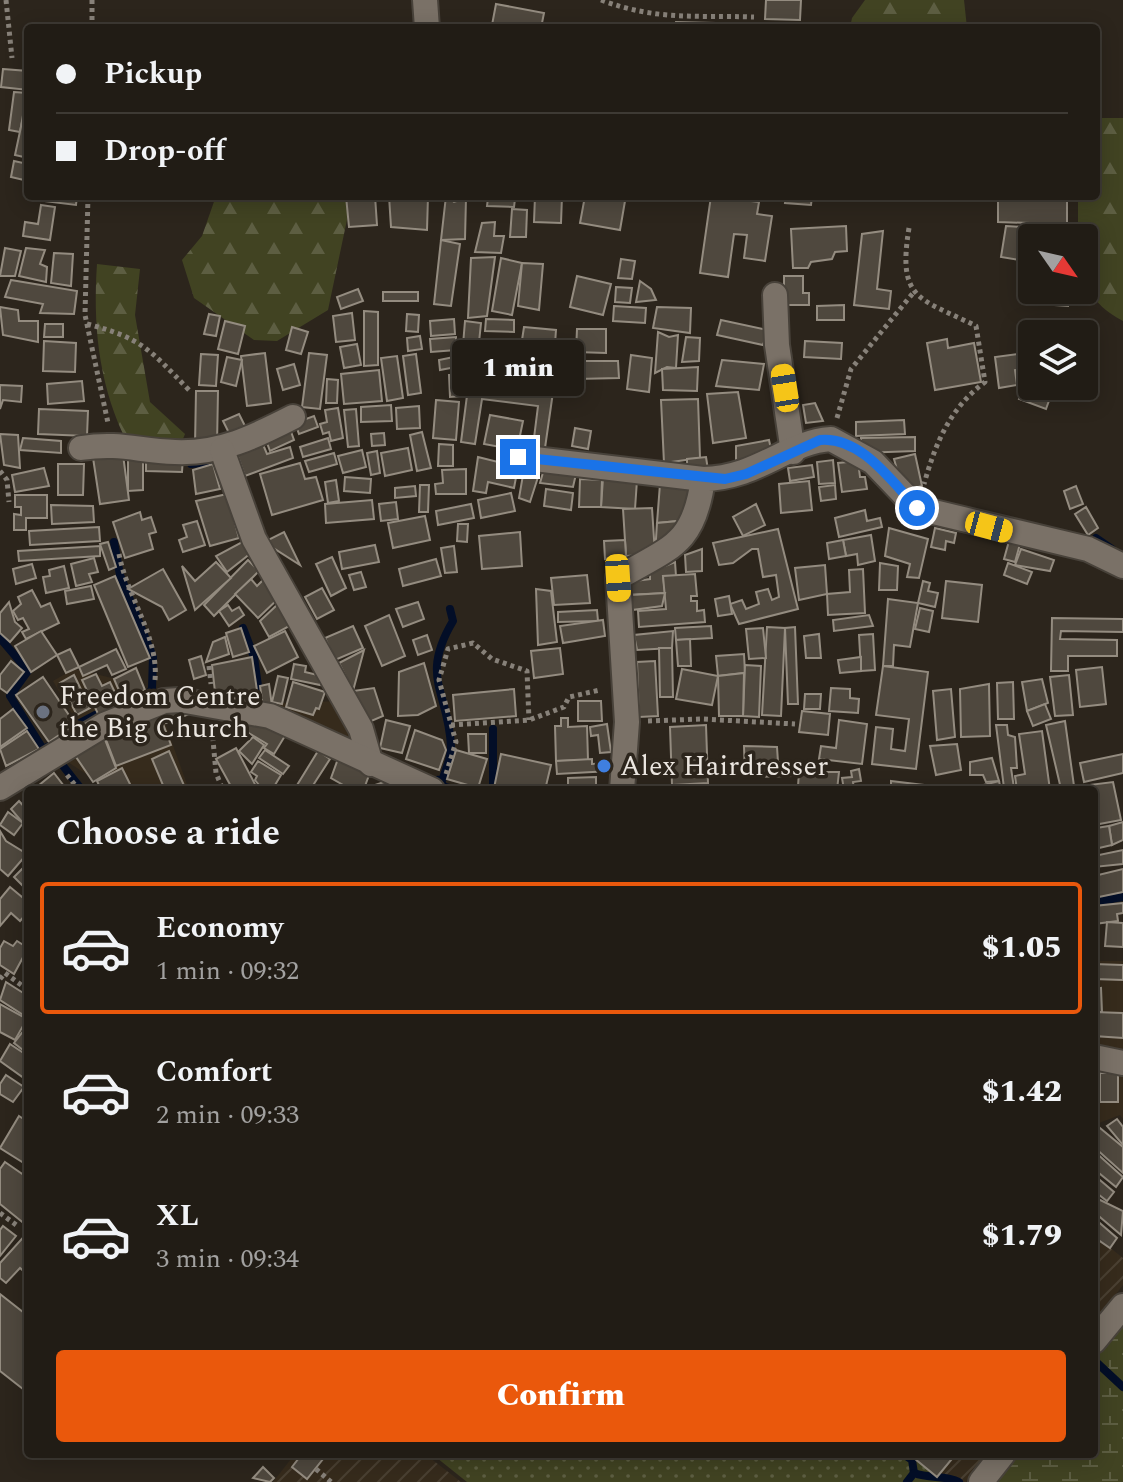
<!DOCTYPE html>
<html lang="en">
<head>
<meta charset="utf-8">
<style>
  :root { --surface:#211c15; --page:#29251e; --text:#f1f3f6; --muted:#a2a1a0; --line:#3e3a34; --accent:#ea580c }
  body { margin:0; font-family:Spectral,serif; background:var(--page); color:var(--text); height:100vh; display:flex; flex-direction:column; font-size:30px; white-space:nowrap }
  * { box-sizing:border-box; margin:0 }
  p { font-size:26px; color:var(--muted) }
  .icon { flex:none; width:44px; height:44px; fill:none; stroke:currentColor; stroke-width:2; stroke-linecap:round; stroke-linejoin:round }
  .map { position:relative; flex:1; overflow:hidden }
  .details { position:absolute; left:24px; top:786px; width:1074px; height:672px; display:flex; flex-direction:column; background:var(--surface); border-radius:8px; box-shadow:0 4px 20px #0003,0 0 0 2px var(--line) }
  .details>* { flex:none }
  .guide { position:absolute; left:24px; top:24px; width:1076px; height:176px; border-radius:8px; box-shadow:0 4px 20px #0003,0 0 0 2px var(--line); display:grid; align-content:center; height:176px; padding:0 32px; background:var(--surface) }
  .needle { width:52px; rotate:124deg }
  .buttons { position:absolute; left:1018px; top:224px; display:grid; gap:16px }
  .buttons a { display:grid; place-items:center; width:80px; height:80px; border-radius:8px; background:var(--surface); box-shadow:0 4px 20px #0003,0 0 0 2px var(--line); font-size:40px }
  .end { position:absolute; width:36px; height:36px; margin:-18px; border:10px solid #1a73e8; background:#fff; box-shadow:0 0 0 4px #fff }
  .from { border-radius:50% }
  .bubble { position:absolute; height:56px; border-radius:8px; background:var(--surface); box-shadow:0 4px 20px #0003,0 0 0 2px var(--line); font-size:26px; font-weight:800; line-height:56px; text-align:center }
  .car { position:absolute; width:24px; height:48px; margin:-24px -12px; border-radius:10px; box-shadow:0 0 6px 2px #0007; background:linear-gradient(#f5c518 24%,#345 0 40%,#f5c518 0 76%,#345 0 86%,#f5c518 0) }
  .guide b { display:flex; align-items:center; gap:28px; height:76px; font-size:30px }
  .guide b+b { border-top:2px solid var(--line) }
  .guide i { width:20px; height:20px; background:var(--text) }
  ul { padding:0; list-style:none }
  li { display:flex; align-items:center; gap:24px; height:132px; margin:0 16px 12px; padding:0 16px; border:4px solid transparent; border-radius:8px }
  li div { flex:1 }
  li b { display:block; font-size:30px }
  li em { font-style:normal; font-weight:800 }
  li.selected { border-color:var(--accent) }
  li>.icon { width:72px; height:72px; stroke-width:1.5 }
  h2 { padding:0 32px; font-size:36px; line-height:96px }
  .action { display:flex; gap:16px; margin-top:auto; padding:16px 32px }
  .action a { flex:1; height:92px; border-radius:8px; background:var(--accent); color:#fff; font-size:32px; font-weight:800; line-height:92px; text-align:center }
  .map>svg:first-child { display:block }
</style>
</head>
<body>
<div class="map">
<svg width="1123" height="1482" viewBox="0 0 1123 1482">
  <defs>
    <pattern id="industrial-furrows" width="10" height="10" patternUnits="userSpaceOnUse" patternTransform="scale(2)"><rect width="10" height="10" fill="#362b1c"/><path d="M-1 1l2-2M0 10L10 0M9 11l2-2" fill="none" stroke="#4a4032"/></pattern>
    <pattern id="grass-dots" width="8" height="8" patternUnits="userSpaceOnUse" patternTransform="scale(2)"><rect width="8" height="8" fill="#414322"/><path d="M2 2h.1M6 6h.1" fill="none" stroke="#5d5e42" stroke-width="1.8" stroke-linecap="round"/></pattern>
    <pattern id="forest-firs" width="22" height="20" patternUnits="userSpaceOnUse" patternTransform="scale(2)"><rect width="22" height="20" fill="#414322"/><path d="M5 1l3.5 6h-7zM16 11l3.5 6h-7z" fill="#5d5e42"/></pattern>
    <pattern id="wetland-marsh" width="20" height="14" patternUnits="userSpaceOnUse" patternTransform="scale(2)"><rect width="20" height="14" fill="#414322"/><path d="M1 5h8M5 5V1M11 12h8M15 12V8" fill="none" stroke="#5d5e42"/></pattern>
  </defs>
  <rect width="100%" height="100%" fill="#2c251c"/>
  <g fill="#362b1c">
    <path d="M74 669 112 678 150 699 80 728 53 681Z"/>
    <path d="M341 701 360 744 257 704Z"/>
    <path d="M161 712 189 790H111L60 757Z"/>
    <path d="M1094 961H1123V1055L1094 1049Z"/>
    <path d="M1094 1065 1123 1071V1119L1120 1115 1094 1125Z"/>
  </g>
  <g fill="url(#industrial-furrows)">
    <path d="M1094 1235 1123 1258V1285L1094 1322Z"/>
    <path d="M295 1454H425L461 1482H273Z"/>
    <path d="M913 1454H988L966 1482H951Z"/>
  </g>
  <path fill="url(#grass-dots)" d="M432 1454H913L951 1482H467Z"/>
  <g fill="url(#forest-firs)">
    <path d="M865 0H964L967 28H850L852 18Z"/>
    <path d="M1096 118H1123V321C1083 299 1084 280 1084 238H1078V196H1096Z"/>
    <path d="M216 196H352L328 310 277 341 254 340 194 298 182 260 202 236Z"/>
    <path d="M97 264 140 269 135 315 150 402 185 434 180 446 142 444 123 434C98 379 93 323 97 264Z"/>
  </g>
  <path fill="url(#wetland-marsh)" d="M1123 1319V1482H993L1015 1454H1094V1355Z"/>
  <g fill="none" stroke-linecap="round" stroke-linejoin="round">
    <g stroke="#030e27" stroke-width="8">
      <path d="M191 464 216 462 219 469"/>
      <path d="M1096 538 1112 549"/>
      <path d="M114 542 120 575 153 657 152 689 146 696 124 703"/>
      <path d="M243 628 254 657 261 708 265 709"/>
      <path d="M0 638 28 671 10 696 43 749 49 746"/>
      <path d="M76 725 95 715"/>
      <path d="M60 762 82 790"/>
      <path d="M438 780 445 787 458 790"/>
      <path d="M441 783C445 772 451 759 451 747 449 692 419 678 453 621L450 609"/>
      <path d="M493 790V729"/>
      <path d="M1094 902 1123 897"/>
      <path d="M1094 1360 1123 1387"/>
      <path d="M903 1454 912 1460 914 1473"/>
      <path d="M907 1482 914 1473C930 1479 945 1475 959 1482"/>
    </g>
  </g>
  <g fill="#4f483e" stroke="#948c80" stroke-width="2">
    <path d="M766 0H801L800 20 765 19Z"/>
    <path d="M496 4 544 13 541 28 492 25Z"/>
    <path d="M676 22 715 23V28H675Z"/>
    <path d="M3 69 28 71V90L1 87Z"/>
    <path d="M14 92 27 93 20 132 9 130Z"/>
    <path d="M22 122 28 123V158L15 155Z"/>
    <path d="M14 161 28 164V181L11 177Z"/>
    <path d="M28 194V196H77L76 205 27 199Z"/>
    <path d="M346 196H375L377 225 349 227Z"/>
    <path d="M389 196H428L427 230 391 227Z"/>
    <path d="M446 196 454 202 466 198 465 239 441 240Z"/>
    <path d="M535 196H562L561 223 534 222Z"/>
    <path d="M585 196 625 201 620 230 580 223Z"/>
    <path d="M711 196 759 202 757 214 772 216 765 261 744 258 747 235 734 234 728 277 700 273Z"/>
    <path d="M786 196H812L811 205 785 203Z"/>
    <path d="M488 198 515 199 514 207 487 206Z"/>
    <path d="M998 198 1067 201V238H1057V224L998 222Z"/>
    <path d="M41 205 55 207 50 240 23 236 25 222 38 224Z"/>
    <path d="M512 209 527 210 526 237H510Z"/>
    <path d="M495 222 494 236H504L501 253 475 252 482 223Z"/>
    <path d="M846 226 847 251 835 252 832 259 811 262 808 268H793L791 229Z"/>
    <path d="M1006 226 1056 229 1055 238H1032V262L1001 257Z"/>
    <path d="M883 231 877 289 891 291 889 309 854 305 862 234Z"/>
    <path d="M441 240 460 244 451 306 434 304Z"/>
    <path d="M5 248 21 251 15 276H0Z"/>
    <path d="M26 248 45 250 40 264 47 267 46 282 19 276Z"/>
    <path d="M54 253 73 254 71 286 51 283Z"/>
    <path d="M495 257 487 316 468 318 471 258Z"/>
    <path d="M501 258 522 263 512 315 492 311Z"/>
    <path d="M621 259 635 261 632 279 618 278Z"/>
    <path d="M522 263 543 264 539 310 518 306Z"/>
    <path d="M577 276 611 284 603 315 570 307Z"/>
    <path d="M784 276H803V293H809V305H784Z"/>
    <path d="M11 280 77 291 74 314 40 313 43 304 5 297Z"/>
    <path d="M640 281 651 289 656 300 636 302Z"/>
    <path d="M616 287 632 288 630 303 615 302Z"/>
    <path d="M358 289 363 301 341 309 337 297Z"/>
    <path d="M1055 290H1068V306L1055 305Z"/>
    <rect x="383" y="292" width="35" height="9"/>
    <path d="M844 305V320H817V306Z"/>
    <path d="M614 306 646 308 645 323 613 321Z"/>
    <path d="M0 307 18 310 19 321H38V342L3 335Z"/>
    <path d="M657 307 691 308 690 333 653 328Z"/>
    <path d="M364 311 378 312V365L364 366Z"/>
    <path d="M352 313 355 340 336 342 333 316Z"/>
    <path d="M209 314 220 316 216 336 204 334Z"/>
    <path d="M407 314 419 315 418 332 406 331Z"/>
    <path d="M454 319 455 334 431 336 430 321Z"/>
    <path d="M486 319 514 320V332L485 331Z"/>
    <path d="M721 320 768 330 763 345 717 335Z"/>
    <path d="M225 321 245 326 238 354 218 349Z"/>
    <path d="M465 321 481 323 476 371 461 369Z"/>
    <path d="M45 324H63V337H44Z"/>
    <path d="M292 327 308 332 301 354 286 350Z"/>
    <path d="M524 327 556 330 555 344 522 340Z"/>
    <path d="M577 329H606V353L576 352Z"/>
    <path d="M658 332 669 337 678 335 676 368 667 367 655 373Z"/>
    <path d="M420 336 422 349 408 351 407 338Z"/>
    <path d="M456 337V350L431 352 430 339Z"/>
    <path d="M686 337 700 338 699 361 682 362Z"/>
    <path d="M947 339 948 348 974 343 981 382 935 390 927 343Z"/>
    <path d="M44 341 76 343 75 372 43 371Z"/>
    <path d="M805 341 842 343 841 359 804 357Z"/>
    <path d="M357 344 361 365 344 368 340 347Z"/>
    <path d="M521 345 557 346V362L520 361Z"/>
    <path d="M1032 352V368L1015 370 1017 385 999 388 995 357Z"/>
    <path d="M265 353 271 403 247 406 241 356Z"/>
    <path d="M309 353 327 355 320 409 302 407Z"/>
    <path d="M201 354 218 355 216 386 199 385Z"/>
    <path d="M416 354 421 393 408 395 403 356Z"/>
    <path d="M631 355 652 358 649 392 627 389Z"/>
    <path d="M397 356 403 398 387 401 381 358Z"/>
    <path d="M227 357 242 360 236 386 221 382Z"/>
    <path d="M454 357 456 367 440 370 439 360Z"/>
    <path d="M722 360 764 364 759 390 716 386Z"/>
    <path d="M576 361H618L619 378 576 379Z"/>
    <path d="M294 364 300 385 283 390 277 369Z"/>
    <path d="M698 367 697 391 663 390 662 369Z"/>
    <path d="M379 370 382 401 344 404 341 374Z"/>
    <path d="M449 375H461L462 396 450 397Z"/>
    <path d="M327 379 338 380 337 403H326Z"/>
    <path d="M469 380 553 392 545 448 533 446 538 406 482 399 475 444 461 442Z"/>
    <path d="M82 381 84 401 48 404 47 384Z"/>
    <path d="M0 385 22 386 21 402 3 400 0 409Z"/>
    <path d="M1024 385 1051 395 1046 409 1019 399Z"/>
    <path d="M196 391H218L217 445H195Z"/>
    <path d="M738 392 746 438 713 443 707 394Z"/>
    <path d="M698 399 700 458 664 463 661 400Z"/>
    <path d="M436 400 459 402 456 440 433 438Z"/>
    <path d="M815 403 823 421 806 423 803 405Z"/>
    <path d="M391 405 392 421 361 422V407Z"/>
    <path d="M419 406 420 428 397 429 396 408Z"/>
    <path d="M338 408 343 438 331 441 329 432 323 434 320 424 327 422 325 410Z"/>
    <path d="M39 409 88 411 87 436 38 434Z"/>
    <path d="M356 409 359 446 348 447 344 410Z"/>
    <path d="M239 414 246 428 230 435 223 421Z"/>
    <path d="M490 415 523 421 517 450 484 444Z"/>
    <path d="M314 416 318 427 299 434 295 423Z"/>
    <path d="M904 420 905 434 856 436V422Z"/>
    <path d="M289 426 294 440 270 451 264 435Z"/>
    <path d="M575 428 591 431 588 449 572 446Z"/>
    <path d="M422 432 431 468 417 471 410 435Z"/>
    <path d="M384 433 385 445 372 446 371 434Z"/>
    <path d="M0 434 18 435 20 468 4 465Z"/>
    <path d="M915 437V451L861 453V438Z"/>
    <path d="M23 438 61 441V453L20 450Z"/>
    <path d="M328 438 331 449 303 457 300 447Z"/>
    <path d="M769 440 772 454 736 470V446Z"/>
    <path d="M262 442 267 454 290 447 293 458 245 476 236 451Z"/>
    <path d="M439 444 453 445V466H438Z"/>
    <path d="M122 447 129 500 100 504 92 451Z"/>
    <path d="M408 448 412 470 385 476 381 453Z"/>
    <path d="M362 450 366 467 343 473 338 456Z"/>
    <path d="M377 451 380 473 371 475 367 453Z"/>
    <path d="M334 453 337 464 309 472 305 461Z"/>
    <path d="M915 454 922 486 903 491 894 459Z"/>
    <path d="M128 455H143V490L128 491Z"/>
    <path d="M146 456 183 457 182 472 146 471Z"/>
    <path d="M478 457 518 467 514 488 488 482 486 493 473 491Z"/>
    <path d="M706 457 708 470 687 471V459Z"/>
    <path d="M833 460 835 483 819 484 817 462Z"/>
    <path d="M858 461 860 477H865L867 489 842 492 838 463Z"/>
    <path d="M300 463 305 479 316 477 323 500 272 515 260 474Z"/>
    <path d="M58 464H84L83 495H58Z"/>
    <path d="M213 464 220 489 196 494 193 470Z"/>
    <path d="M812 465 814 477 790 481 788 468Z"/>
    <path d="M44 468 49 486 15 492 12 475Z"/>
    <path d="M466 469V494H436L435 484 443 483 442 470Z"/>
    <path d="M524 469 539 474 530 502 519 498Z"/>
    <path d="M544 469 576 474 573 487 540 483Z"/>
    <path d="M345 477 371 479 370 493 344 491Z"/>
    <path d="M603 478 637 480 635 509 601 507Z"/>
    <path d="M580 479 602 480 601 507H579Z"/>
    <path d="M336 480 339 501 328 503 325 482Z"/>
    <path d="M809 481 812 510 781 513 779 484Z"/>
    <path d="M660 484H689V520L657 523Z"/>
    <path d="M420 485H429L428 512H419Z"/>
    <path d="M835 485 836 499 821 501 819 487Z"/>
    <path d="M415 486 416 496 395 498V488Z"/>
    <path d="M1076 486 1083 504 1070 509 1064 491Z"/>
    <path d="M546 489 573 493 571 510 544 506Z"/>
    <path d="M511 493 515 511 481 518 478 500Z"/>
    <path d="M227 494 239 538 210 546 196 501Z"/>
    <path d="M15 495H47V518H26V530H14V514L21 515V507H15Z"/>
    <path d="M372 500 374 519 326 523 325 504Z"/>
    <path d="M396 502 398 519 381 521 379 504Z"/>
    <path d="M471 504 474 518 438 525 436 511Z"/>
    <path d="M756 504 765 525 743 536 733 517Z"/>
    <path d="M51 505 93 506 94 522 52 524Z"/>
    <path d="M1086 507 1098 528 1088 535 1075 514Z"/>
    <path d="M652 508 655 554 626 556 623 509Z"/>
    <path d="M865 510 867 521 880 518 882 527 839 537 835 518Z"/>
    <path d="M140 512 142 520 151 517 156 532 149 534 153 549 125 558 113 522Z"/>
    <path d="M425 516 430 540 393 548 388 523Z"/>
    <path d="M689 520 655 554 657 523Z"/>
    <path d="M197 521 205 545 183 552 179 540 187 537 183 525Z"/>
    <path d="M458 524H468L467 542 457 541Z"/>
    <path d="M99 527 100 541 30 545 29 531Z"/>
    <path d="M889 528 928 539 919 578 907 577 910 564 885 556Z"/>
    <path d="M935 528 956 533 954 543 946 541 945 550 931 547Z"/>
    <path d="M778 529 798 609 739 624 730 604 742 600 746 609 759 604 756 592 768 589 772 600 779 597 776 575 763 577 758 549H752L733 563 719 565 713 543Z"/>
    <path d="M284 532 300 565 264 542Z"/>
    <path d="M520 532 522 566 482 569 479 536Z"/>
    <path d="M871 535 875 561 858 565 857 554 846 556 843 540Z"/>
    <path d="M625 540 626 556 605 559 604 541Z"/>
    <path d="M843 540 846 556 829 559 827 543Z"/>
    <path d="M244 541 251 553 227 572 216 556Z"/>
    <path d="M1009 541 1020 544 1015 562 1004 559Z"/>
    <path d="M108 542 116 567 109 570 100 544Z"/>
    <path d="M375 545 379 562 342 569 339 552Z"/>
    <path d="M100 546V556L19 561 18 551Z"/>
    <path d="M454 546 457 572 445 573 441 548Z"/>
    <path d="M702 549V571L686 572 685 555Z"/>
    <path d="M1021 549 1054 560 1050 571 1015 565Z"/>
    <path d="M332 557 346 588 331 596 316 564Z"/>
    <path d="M94 558 98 572 89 574 92 582 76 586 71 564Z"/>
    <path d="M436 559 441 576 403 586 399 569Z"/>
    <path d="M248 560 259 571 214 616 204 605Z"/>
    <path d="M216 562 231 578 195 610 182 566 195 581Z"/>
    <path d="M675 562 676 576H663L665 593 627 595 626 582 650 579V572Z"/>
    <path d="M880 563 898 566 897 590H879Z"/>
    <path d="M1008 563 1032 572 1027 584 1004 575Z"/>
    <path d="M32 564 36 578 16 584 13 569Z"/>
    <path d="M825 565 827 594 799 600 795 568Z"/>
    <path d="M64 566 69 588 46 593 43 577 50 576 49 570Z"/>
    <path d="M163 569 186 610 169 620 162 607 128 589Z"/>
    <path d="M863 569 865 613 828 615 827 594 850 592 849 570Z"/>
    <path d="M361 572 366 587 354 590 349 575Z"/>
    <path d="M695 574 697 596H691V601H697V611L704 610 705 622 639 627 638 611 666 609 663 576Z"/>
    <path d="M587 575 590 603 554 605 551 578Z"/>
    <path d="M115 576 150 658 128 667 94 585Z"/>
    <path d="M265 578 281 596 258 618 235 594 251 579 257 586Z"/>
    <path d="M923 581 930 583 928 591 938 593 935 607 918 603Z"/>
    <path d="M946 581 982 585 978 622 942 618Z"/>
    <path d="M91 586 94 599 67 604 65 591Z"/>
    <path d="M322 588 334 610 317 619 305 597Z"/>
    <path d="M536 589 551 591 557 642 538 645Z"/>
    <path d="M32 590 41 607 50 603 59 623 26 639 22 632 29 629 23 618 18 620 13 611 21 604 18 597Z"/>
    <path d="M665 593 662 606 632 610 631 595Z"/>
    <path d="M729 596 732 614 718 616 715 599Z"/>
    <path d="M888 599 918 603 910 647 894 645 893 666H883Z"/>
    <path d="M9 602 15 622 22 628 10 642 0 633V613Z"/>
    <path d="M418 602 424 619 403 627 396 609Z"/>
    <path d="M228 605 232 611 239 607 244 615 229 626 219 611Z"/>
    <path d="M277 605 295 623 269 637 260 621Z"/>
    <path d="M920 608 933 611 929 632 915 629Z"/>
    <path d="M597 610 598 621 558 622V612Z"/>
    <path d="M389 615 405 656 382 666 365 626Z"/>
    <path d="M869 615 873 626 834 631 833 620Z"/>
    <path d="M1052 618 1123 619V632L1061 631 1060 639 1117 640V656H1068V671H1051Z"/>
    <path d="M603 620 605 636 563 643 560 626Z"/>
    <path d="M353 626 363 648 335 660 325 638Z"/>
    <path d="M711 626 712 638 676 640 675 628Z"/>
    <path d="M767 627 785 628 781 716 762 715Z"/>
    <path d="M795 627 798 704H788L785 628Z"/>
    <path d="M241 628 249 652 233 657 226 633Z"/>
    <path d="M763 628 766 658 749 659 746 629Z"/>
    <path d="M41 631 57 655 31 672 15 646Z"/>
    <path d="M285 631 298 657 267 673 254 646Z"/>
    <path d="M673 631 672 648 637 650 634 635Z"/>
    <path d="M819 634 821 658H806L804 636Z"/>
    <path d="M873 634 875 670 861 671 859 635Z"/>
    <path d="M427 635 432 650 418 655 413 640Z"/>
    <path d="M225 637 229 654 206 662 213 642Z"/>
    <path d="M690 639 691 666H678L676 640Z"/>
    <path d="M560 648 563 674 534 678 531 651Z"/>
    <path d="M659 648H672L673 697H660Z"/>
    <path d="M70 649 79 667 66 673 57 655Z"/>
    <path d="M116 649 126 669 112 675 107 665 83 676 79 667Z"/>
    <path d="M364 650 353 691 339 663Z"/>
    <path d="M744 654 745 673 718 676 716 656Z"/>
    <path d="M201 656 206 675 194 679 189 660Z"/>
    <path d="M252 657 258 697 216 701 212 665Z"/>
    <path d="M861 657V671L840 673 838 660Z"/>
    <path d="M11 661 24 672 7 693 0 688V675Z"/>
    <path d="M655 661 658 716 639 717 637 662Z"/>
    <path d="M424 663 436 706 418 715 398 716 399 672Z"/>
    <path d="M294 664 306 666 305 672 322 676 320 685 291 679Z"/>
    <path d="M745 665 761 666 759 717 743 716Z"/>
    <path d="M883 666 928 672 916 769 872 764 876 727 893 729 891 749 905 751 909 719 876 715Z"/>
    <path d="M1102 667 1106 704 1080 707 1076 670Z"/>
    <path d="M136 668 145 690 123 700 114 679Z"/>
    <path d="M682 669 718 676 712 705 676 699Z"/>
    <path d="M744 673 743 716H719L718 676Z"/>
    <path d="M96 674 102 686 110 682 121 705 99 716 82 680Z"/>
    <path d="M74 675 90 708 77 715 60 683Z"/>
    <path d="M1069 675 1073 715 1055 716 1050 677Z"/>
    <path d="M278 676 288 678 282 704 272 702Z"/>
    <path d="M43 677 75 724 49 742 16 695Z"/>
    <path d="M1042 679 1048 703 1027 711 1022 682Z"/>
    <path d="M293 682 325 692 319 709 316 708 313 715 286 707Z"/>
    <path d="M1013 682 1014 719H998L997 683Z"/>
    <path d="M269 684 272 706 263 707 260 686Z"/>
    <path d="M989 684 990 736 961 737 960 689Z"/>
    <path d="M374 688 383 716 369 722 353 691Z"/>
    <path d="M831 688 850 689V698L859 699 858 713 829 711Z"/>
    <path d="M514 689 516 716 455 721 453 695Z"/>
    <path d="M951 689 955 737 937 740 933 691Z"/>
    <path d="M805 694H821L820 709H804Z"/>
    <path d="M578 701H601L602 721H578Z"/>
    <path d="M189 704 192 713 166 723 162 714Z"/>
    <path d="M1045 704 1051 719 1033 726 1027 711Z"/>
    <path d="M13 709 27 728 0 747V719Z"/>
    <path d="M802 711 830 714 828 735 799 732Z"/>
    <path d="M252 712 288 731 274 754 264 748 267 744 242 729Z"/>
    <path d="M160 716 171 745 116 766 105 737Z"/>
    <path d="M561 718H568V727L587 726 588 760 556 761 555 726H561Z"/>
    <path d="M386 720 410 726 402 753 380 748Z"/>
    <path d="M839 720 867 724 862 764 819 759 821 746 836 748Z"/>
    <path d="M1065 721 1074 786 1061 789 1046 725Z"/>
    <path d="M607 724 611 752 600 753 598 735 591 736 590 727Z"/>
    <path d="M706 725 708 783 672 785 670 727Z"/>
    <path d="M996 725H1007L1008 735 1015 737 1017 768H1011L1014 788H1004Z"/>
    <path d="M415 730 442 740 446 750 439 770 406 759Z"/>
    <path d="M27 731 39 749 6 766 0 749Z"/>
    <path d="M1042 731 1050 790H1017L1015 776 1025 774 1019 734Z"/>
    <path d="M468 734H486V753H469Z"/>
    <path d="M104 737 116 768 93 782 74 754Z"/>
    <path d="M253 737 264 745 252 764 239 751Z"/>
    <path d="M957 744 961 770 936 775 930 746Z"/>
    <path d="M744 746 777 747 778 762H792V776L745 777Z"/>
    <path d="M236 748 258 790H233L216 759Z"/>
    <path d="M265 750 289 766 283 774 259 758Z"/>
    <path d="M456 750 487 759 478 788 447 779Z"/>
    <path d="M169 751 186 790H165L152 759Z"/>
    <path d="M318 751 330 759 310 790H294Z"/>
    <path d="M501 754 551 765 545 790 494 788Z"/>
    <path d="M1123 754V773L1084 782 1080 763Z"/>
    <path d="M339 756 372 767 365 786 352 790 331 778Z"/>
    <path d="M992 758 999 781 986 782 983 775H970V762Z"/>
    <path d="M592 759V764L609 763 610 771 557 774 556 761Z"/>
    <path d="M258 761 281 775 272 790H263L255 780 257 776 251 772Z"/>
    <path d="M122 768 133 790H101L97 781Z"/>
    <path d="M859 769 861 781 853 782 854 789 844 790 842 778 852 777 851 771Z"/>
    <path d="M799 772H839L837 790 798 786Z"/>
    <path d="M54 773 67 790H33Z"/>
    <path d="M596 777V790H568V778Z"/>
    <path d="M393 779 395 790H360Z"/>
    <path d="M891 781 932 786 933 790H891Z"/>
    <path d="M999 781 1001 790H969L968 789Z"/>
    <path d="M1113 782 1121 820 1094 825V790H1082L1081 786Z"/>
    <path d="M19 801 28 811V829L11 809Z"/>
    <path d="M8 812 23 823 14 835 0 825Z"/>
    <path d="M1123 822V840L1112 845 1109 826Z"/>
    <path d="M1109 826 1112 845 1099 848 1096 828Z"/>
    <path d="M0 831 6 841 27 854 8 876 0 869Z"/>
    <path d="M1123 850V864L1094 867V856Z"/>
    <path d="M28 863V891L14 877Z"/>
    <path d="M1123 869V892L1094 898V876Z"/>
    <path d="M10 887 28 902V912L20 921 11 913 0 926V899Z"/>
    <path d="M1123 903V913L1117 914 1118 921 1094 924V906Z"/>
    <path d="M1107 922 1123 923V947L1105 946Z"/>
    <path d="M4 941 13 946 17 941 28 948 14 974 0 965V948Z"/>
    <path d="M1094 964 1123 965V980L1094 979Z"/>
    <path d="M6 982 28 996V1018L0 1000Z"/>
    <path d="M1101 988 1102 1012H1094V989Z"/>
    <path d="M0 1004 27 1019 15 1040 0 1032Z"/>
    <path d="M1094 1012 1123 1013V1038L1094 1036Z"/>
    <path d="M28 1025V1054L14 1043Z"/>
    <path d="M10 1044 28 1056V1081L0 1061Z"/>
    <rect x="1100" y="1073" width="18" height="29"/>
    <path d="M6 1075 24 1087 13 1102 0 1094V1084Z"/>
    <path d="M19 1116 28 1122 27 1165 0 1148Z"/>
    <path d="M1117 1119 1123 1127V1145L1107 1126Z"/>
    <path d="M1100 1128 1123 1147V1173L1094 1147V1136Z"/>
    <path d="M1094 1151 1123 1177 1116 1187 1094 1169Z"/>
    <path d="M5 1162 28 1178 26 1225 0 1204V1169Z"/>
    <path d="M1094 1175 1114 1192 1107 1201 1094 1191Z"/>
    <path d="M1094 1197 1123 1211 1121 1235 1094 1212Z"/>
    <path d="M1094 1218 1117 1238 1110 1248 1094 1237Z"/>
    <path d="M3 1226 16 1236 0 1256V1230Z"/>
    <path d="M28 1232V1275L20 1268 6 1283 0 1278V1263Z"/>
    <path d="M0 1294 28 1316V1393L0 1371Z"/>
    <path d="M302 1454H327L307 1479 292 1467Z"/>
    <path d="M909 1454H956L937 1477Z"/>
    <path d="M263 1467 274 1478 270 1482 253 1478Z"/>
  </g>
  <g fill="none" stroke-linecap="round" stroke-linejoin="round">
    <g stroke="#48423a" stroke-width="28">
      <g id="minor">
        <path d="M425 0 427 28"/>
        <path d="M775 295 777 345 793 452"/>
        <path d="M81 448C121 442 138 451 175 452 220 454 254 437 293 417"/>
        <path d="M222 450 254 539 361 729 371 764"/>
        <path d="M518 457 703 479"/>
        <path d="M0 788 104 725 164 701 180 700 270 716 432 790"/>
        <path d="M622 790 627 722 618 578C671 547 694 545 703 479 759 478 786 442 831 439L873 462 917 508 1088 549 1123 566"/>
        <path d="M1094 1057 1123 1063"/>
        <path d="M1094 1341 1123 1306"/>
        <path d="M981 1482 1003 1454"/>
      </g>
    </g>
    <g stroke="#878179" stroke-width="5" stroke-dasharray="4 4" stroke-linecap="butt">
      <path d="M6 0 12 58"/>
      <path d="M92 0V28"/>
      <path d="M601 0C657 21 696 15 754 17"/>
      <path d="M88 196 85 315 108 423"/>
      <path d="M909 228C897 301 920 298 976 326L985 382C950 408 936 442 924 484"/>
      <path d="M87 324C142 338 150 350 189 390"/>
      <path d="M837 418 851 369 913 293"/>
      <path d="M0 471 7 480 9 502"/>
      <path d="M119 554C127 597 159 637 155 680"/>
      <path d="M209 666 211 684"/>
      <path d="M648 721 702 719 795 724"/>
      <path d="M451 725 529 720 564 707 569 697 600 690"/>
      <path d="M212 729 216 773 223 790"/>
      <path d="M446 774 456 742 439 680 448 649 473 643 492 659 527 671 529 720"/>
      <path d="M67 775 79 790"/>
      <path d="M474 790V789"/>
      <path d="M25 893 28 896"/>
      <path d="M0 979 5 973 28 990"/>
      <path d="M0 1213 19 1227"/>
      <path d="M316 1469 331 1482"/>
    </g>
    <use href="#minor" stroke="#7a7167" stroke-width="24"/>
  </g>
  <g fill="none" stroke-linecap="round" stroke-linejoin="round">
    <path stroke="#1a73e8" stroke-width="10" d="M518 457 725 479 746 474 820 440C861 436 892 482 917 508"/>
  </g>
  <circle fill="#6b7280" stroke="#2c251c" stroke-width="3" cx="43" cy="712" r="8"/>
  <circle fill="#3f7fe0" stroke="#2c251c" stroke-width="3" cx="604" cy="766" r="8"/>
  <g text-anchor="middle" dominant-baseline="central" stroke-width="7" stroke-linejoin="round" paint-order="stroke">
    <g font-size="28" fill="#ebe6e0" stroke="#2c251c" text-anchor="start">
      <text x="59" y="696">Freedom Centre<tspan x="59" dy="32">the Big Church</tspan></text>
      <text x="620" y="766">Alex Hairdresser</text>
    </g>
  </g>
</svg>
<div class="buttons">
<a><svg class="needle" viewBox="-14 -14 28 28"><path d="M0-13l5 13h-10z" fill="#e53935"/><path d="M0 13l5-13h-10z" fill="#a2a1a0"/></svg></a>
<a><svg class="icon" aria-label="layers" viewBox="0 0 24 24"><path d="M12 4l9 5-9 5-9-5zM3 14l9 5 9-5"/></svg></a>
</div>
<i class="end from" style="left:917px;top:508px"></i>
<i class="end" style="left:518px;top:457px"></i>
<div class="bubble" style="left:452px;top:340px;width:132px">1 min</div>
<i class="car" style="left:785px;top:388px;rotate:351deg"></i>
<i class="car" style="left:989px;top:527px;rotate:105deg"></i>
<i class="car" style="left:618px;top:578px;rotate:176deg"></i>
<div class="guide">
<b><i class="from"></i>Pickup</b>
<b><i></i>Drop-off</b>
</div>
<section class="details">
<h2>Choose a ride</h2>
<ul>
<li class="selected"><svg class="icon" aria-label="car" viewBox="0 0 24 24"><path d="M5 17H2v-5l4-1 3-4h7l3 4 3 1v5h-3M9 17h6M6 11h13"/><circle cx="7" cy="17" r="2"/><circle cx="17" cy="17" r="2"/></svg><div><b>Economy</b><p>1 min · 09:32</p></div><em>$1.05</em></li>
<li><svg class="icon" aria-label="car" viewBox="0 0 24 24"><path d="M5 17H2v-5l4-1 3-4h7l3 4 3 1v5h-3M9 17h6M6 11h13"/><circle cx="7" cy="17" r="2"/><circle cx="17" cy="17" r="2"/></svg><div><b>Comfort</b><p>2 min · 09:33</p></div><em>$1.42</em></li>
<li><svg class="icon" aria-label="car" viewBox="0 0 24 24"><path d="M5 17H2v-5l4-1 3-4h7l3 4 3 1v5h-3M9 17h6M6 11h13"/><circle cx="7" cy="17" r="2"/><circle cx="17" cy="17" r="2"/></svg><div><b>XL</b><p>3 min · 09:34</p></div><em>$1.79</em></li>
</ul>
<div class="action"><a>Confirm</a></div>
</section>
</div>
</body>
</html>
